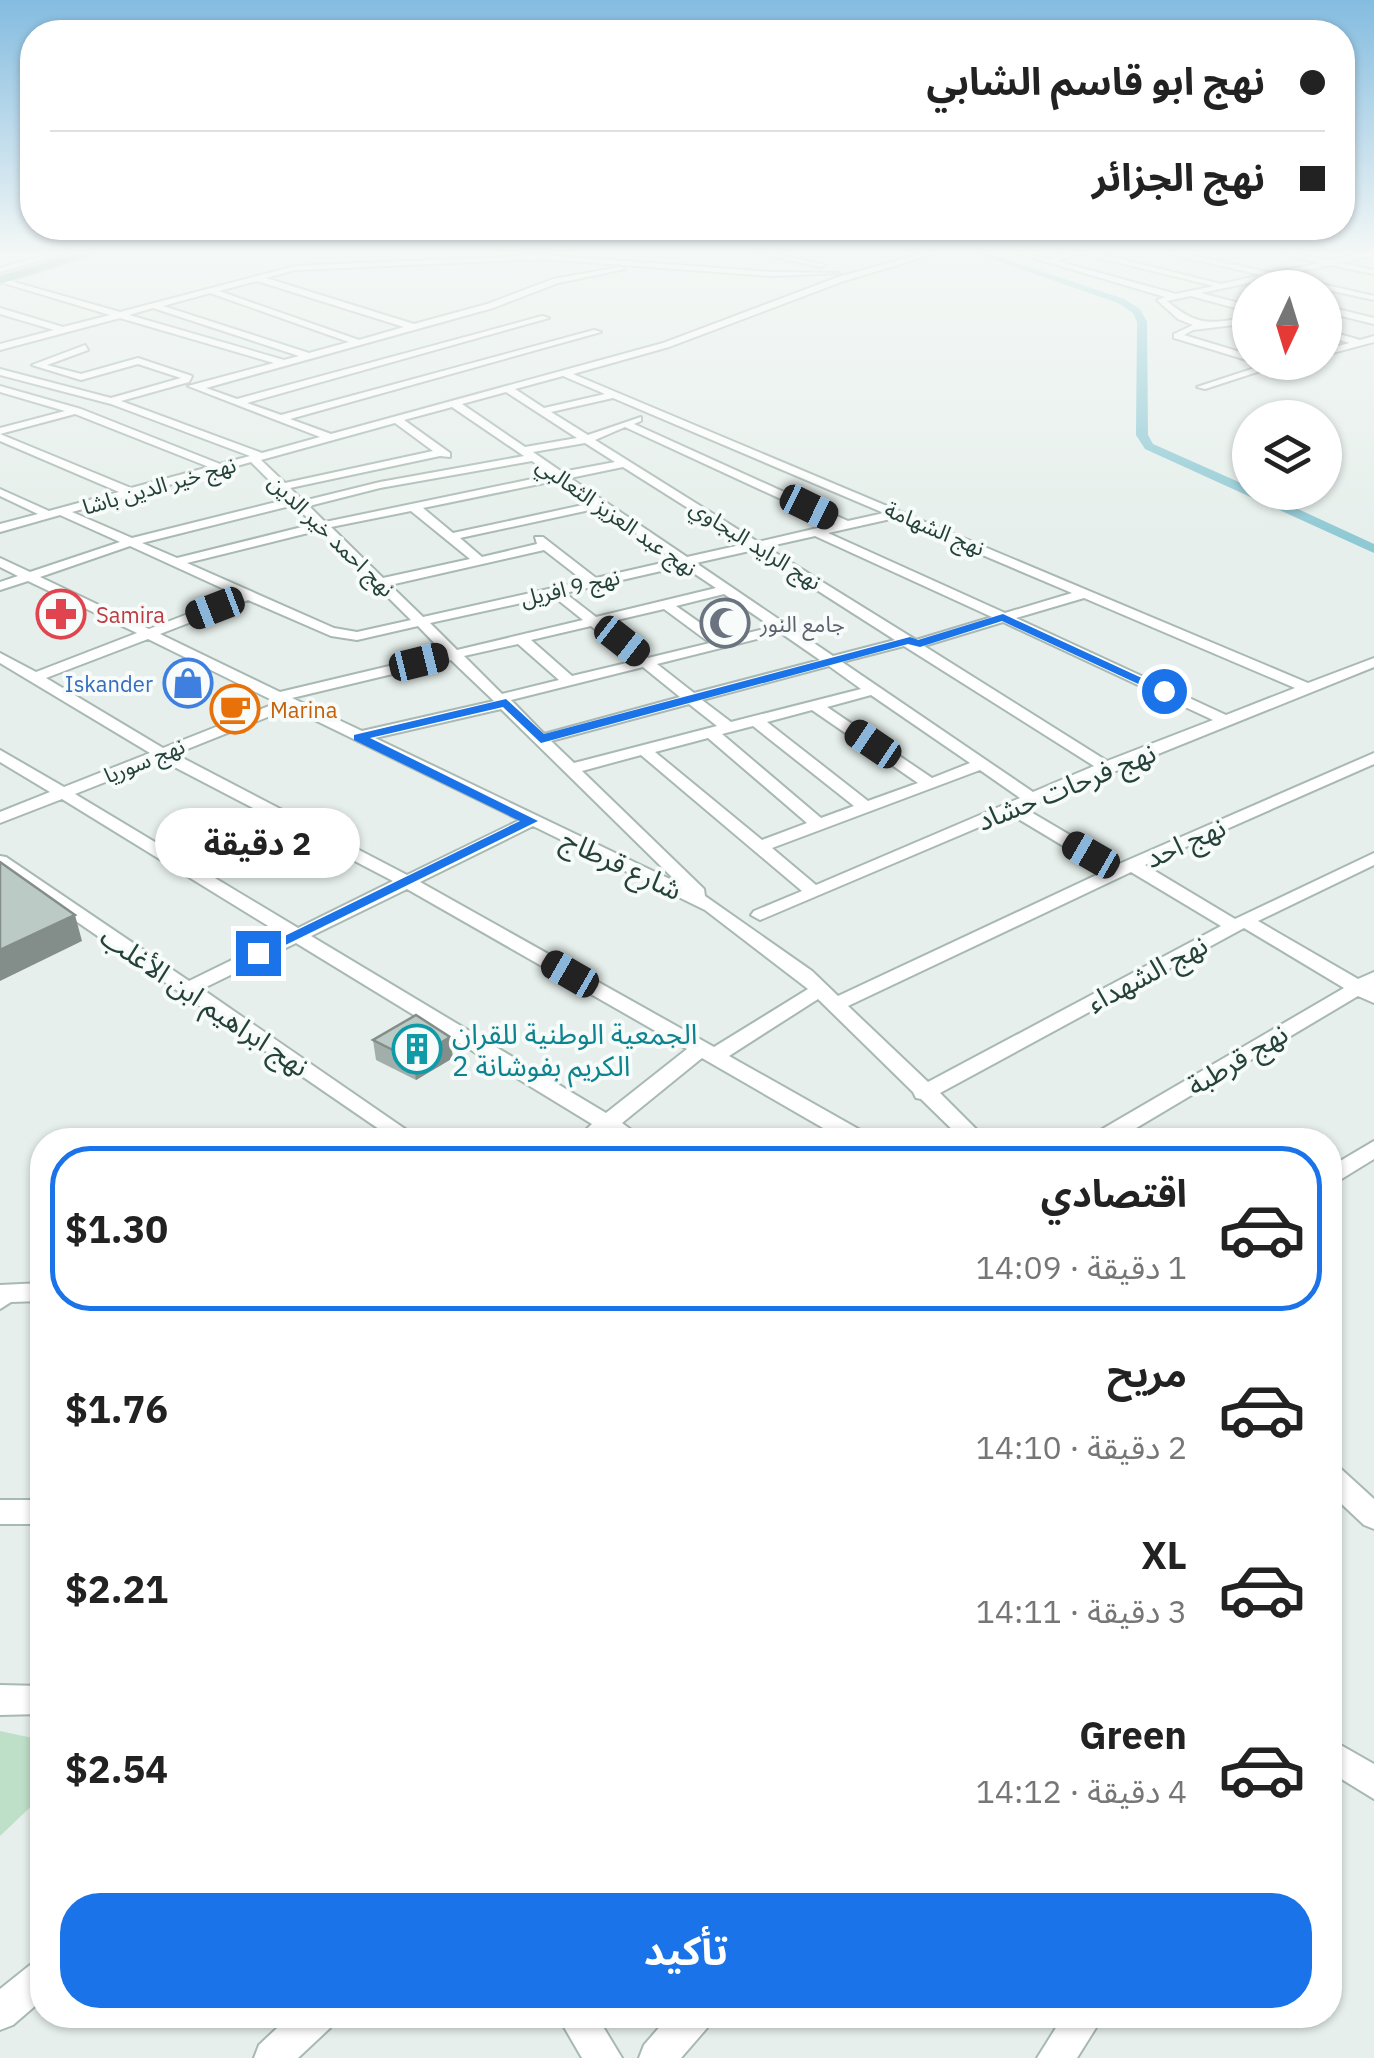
<!DOCTYPE html>
<html lang="ar">
<head>
<meta charset="utf-8">
<style>
  :root { --surface:#fff; --page:#f2f2f2; --text:#222; --muted:#767676; --line:#e0e0e0; --accent:#1a73e8 }
  body { margin:0; font-family:"IBM Plex Sans","Noto Sans Arabic",sans-serif; background:var(--page); color:var(--text); direction:rtl; height:100vh; display:flex; flex-direction:column; font-size:38px; white-space:nowrap }
  * { box-sizing:border-box; margin:0 }
  p { font-size:32px; color:var(--muted) }
  .icon { flex:none; width:55px; height:55px; fill:none; stroke:currentColor; stroke-width:2; stroke-linecap:round; stroke-linejoin:round }
  .map { position:relative; flex:1; overflow:hidden; direction:ltr }
  .side { position:absolute; left:30px; top:1128px; width:1312px; height:900px; display:flex; flex-direction:column; background:var(--surface); border-radius:40px; box-shadow:0 2px 8px #0004; direction:rtl }
  .side>* { flex:none }
  .guide { position:absolute; left:20px; top:20px; width:1335px; height:220px; border-radius:40px; box-shadow:0 2px 8px #0004; direction:rtl; display:grid; align-content:center; height:220px; padding:0 30px; background:var(--surface) }
  .needle { width:65px; rotate:184deg }
  .buttons { position:absolute; left:1232px; top:270px; display:grid; gap:20px }
  .buttons a { display:grid; place-items:center; width:110px; height:110px; border-radius:50%; background:var(--surface); box-shadow:0 2px 8px #0004; font-size:50px }
  .end { position:absolute; width:45px; height:45px; margin:-22px; border:12px solid #1a73e8; background:#fff; box-shadow:0 0 0 5px #fff }
  .from { border-radius:50% }
  .bubble { position:absolute; height:70px; border-radius:35px; background:var(--surface); box-shadow:0 2px 8px #0004; font-size:32px; font-weight:700; line-height:70px; text-align:center; direction:rtl }
  .car { position:absolute; width:30px; height:60px; margin:-30px -15px; border-radius:12px; box-shadow:0 0 8px 2px #0007; background:linear-gradient(#222 24%,#8ab4d8 0 40%,#222 0 76%,#8ab4d8 0 86%,#222 0) }
  .guide b { display:flex; align-items:center; gap:35px; height:95px; font-size:38px }
  .guide b+b { border-top:2px solid var(--line) }
  .guide i { width:25px; height:25px; background:var(--text) }
  ul { padding:18px 0 0; list-style:none }
  li { display:flex; align-items:center; gap:30px; height:165px; margin:0 20px 15px; padding:0 10px; border:5px solid transparent; border-radius:40px }
  li div { flex:1 }
  li b { display:block; font-size:38px }
  li em { font-style:normal; font-weight:700 }
  li.on { border-color:var(--accent) }
  li>.icon { width:90px; height:90px; stroke-width:1.5 }
  .button { display:flex; gap:20px; margin-top:auto; padding:20px 30px }
  .button a { flex:1; height:115px; border-radius:40px; background:var(--accent); color:#fff; font-size:40px; font-weight:700; line-height:115px; text-align:center }
  .map>svg:first-child { display:block }
</style>
</head>
<body>
<div class="map">
<svg width="1374" height="2058" viewBox="0 0 1374 2058">
  <rect width="100%" height="100%" fill="#e6efeb"/>
  <path fill="#bfe0c8" d="M0 1731 42 1740V1796L0 1836Z"/>
  <g fill="none" stroke-linecap="round" stroke-linejoin="round">
    <path fill="#8ec9d4" fill-rule="evenodd" d="M969 251H981L1124 299 1140 309 1147 322 1148 435 1153 444 1250 487V492H1261L1374 544V553L1145 449 1136 435 1137 322 1133 313 1118 303Z"/>
    <g stroke="#a8b8b2" stroke-width="4">
      <g id="minor">
        <path d="M61 251H74L0 272V268Z"/>
        <path d="M745 251H761L825 265 821 267Z"/>
        <path d="M932 251H944L844 281 669 347 573 374 1308 683 1374 658V667L1024 808 1119 864 1374 753V764L1145 865 1235 919 1374 853V865L1258 921 1358 979 1374 972V1003L1358 996 1116 1140H1089L1092 1135 1344 988 1244 928 940 1093 987 1140H963L921 1099 916 1098 913 1092 818 999 729 1056 869 1135 872 1140H844L702 1058 622 1123 645 1140H618L608 1134 600 1140H575L592 1124 296 943 202 989 421 1140H395L0 869V856L6 857 189 981 283 935 62 799 0 823V812L50 792 0 762V750L64 787 150 753 0 663V653L36 672 137 633 28 581 0 590V582L18 576 0 567V558L30 572 120 542 60 515 0 532V524L38 514 0 496V489L49 511 119 492 0 441V428L65 411 0 392V386L81 409 220 464 250 456 111 404 0 375V369L111 398 181 378 138 364 81 380 32 365 85 345 88 350 47 365 81 374 138 358 192 376 189 382 121 401 262 453 320 437 188 386 274 363 120 318 0 350V344L54 330 0 314V308L63 327 110 315 0 282V278L120 312 295 266 543 255 772 272 840 273 772 276 543 259 295 270 266 278 414 324 487 304 553 279 621 267 625 269 558 283 493 308 206 388 237 399 542 316 549 318 247 403 281 415 594 330 601 332 290 419 331 434 663 343 838 277ZM257 281 404 327 359 340 219 291ZM210 293 349 342 309 353 163 306ZM153 308 299 356 284 360 129 315ZM563 376 605 394 544 408 515 389ZM506 392 577 438 525 447 462 404ZM613 398 884 513 848 521 634 424 641 421V417L588 435 551 412ZM452 407 524 456 380 482 303 501 290 488 440 456 450 457V453L404 420ZM75 414 209 467 131 488 0 434ZM395 423 433 451 285 483 261 460ZM625 427 835 524 758 542 595 440ZM585 443 615 462 562 472 533 452ZM532 461 551 475 325 522 309 506 380 488ZM251 462 288 499 132 538 72 512ZM623 467 745 544 687 557 570 478ZM559 480 592 503 453 533 423 508ZM294 505 314 524 177 558 142 543ZM599 508 675 560 596 578 543 537H535L537 544 482 557 460 538ZM411 511 470 559 383 578 331 527ZM895 518 1072 593 1005 613 828 533ZM320 530 411 620 357 632 334 628 187 563ZM815 536 992 617 916 640 766 547ZM130 546 237 595 149 629 40 577ZM544 550 584 581 423 617 390 585ZM754 550 895 640 833 656 696 563ZM683 566 716 588 596 617 565 593ZM724 594 772 627 723 639 676 606ZM553 596 583 620 457 650 430 623ZM1084 598 1295 688 1226 715 1016 618ZM248 600 331 636 357 640 418 626 444 653 280 692 160 634ZM664 609 710 643 648 658 604 623ZM1003 622 1213 720 1107 761 924 646ZM591 626 635 661 572 676 531 640ZM781 633 820 660 694 693 657 664ZM148 639 272 700 279 702 163 748 46 678ZM518 644 559 680 502 694 464 656ZM904 646 1094 766 1033 792 842 662ZM451 660 494 701 362 731 292 698ZM829 666 861 689 731 722 702 700ZM643 667 680 697 544 734 511 700ZM871 695 970 763 932 778 827 707ZM689 704 717 726 574 763 551 741ZM290 708 520 820 407 875 175 754ZM501 709 678 883 375 738ZM812 710 918 783 868 801 767 722ZM753 726 854 806 821 818 722 734ZM708 738 807 823 762 840 655 752ZM641 755 802 891 754 911 751 915 760 920 1010 814 1105 871 838 996 812 971 705 896 704 889 582 771ZM161 760 393 881 298 928 75 794ZM980 770 1020 798 816 885 772 848ZM533 826 705 910 808 989 714 1047 420 882ZM1131 872 1221 926 928 1082 848 1006ZM407 889 687 1049 606 1113 311 936Z"/>
        <path d="M1010 251 1049 259 1071 251H1088L1221 284 1261 275 1157 251H1171L1272 273 1320 263 1272 251 1330 260 1374 251V255L1341 263 1374 270V274L1330 265 1283 275 1374 296V300L1272 278 1201 293 1250 306V312L1191 296 1167 301C1199 328 1212 323 1250 317V323L1193 330 1184 335 1250 355V361L1174 338V334L1193 325 1178 319 1157 300 1165 297ZM1079 253 1214 286 1176 294 1057 261Z"/>
        <path d="M1325 306 1374 318V324L1325 312Z"/>
        <path d="M1325 330 1360 340 1374 336V342L1325 355V349L1350 343 1325 336Z"/>
        <path d="M1273 362H1288L1205 389 1197 387Z"/>
        <path d="M1374 1141V1159L1330 1186V1167Z"/>
        <path d="M42 1283V1301L11 1302 0 1309V1285Z"/>
        <path d="M1330 1465 1340 1468 1374 1499V1529L1364 1525 1330 1493Z"/>
        <rect x="0" y="1500" width="42" height="24"/>
        <path d="M0 1685 42 1686V1714L0 1715Z"/>
        <path d="M1330 1739 1374 1764V1799L1330 1772Z"/>
        <path d="M42 1959V2000L13 2025 0 2030V1989L30 1965Z"/>
        <path d="M291 2015H335L330 2028 298 2058H254L259 2045Z"/>
        <path d="M557 2015H596L622 2058H582Z"/>
        <path d="M670 2015H712L707 2028 681 2058H639L644 2045Z"/>
        <path d="M1064 2015H1104L1077 2058H1037Z"/>
      </g>
    </g>
    <g stroke="#c2cac8" stroke-width="4">
      <path id="primary" d="M86 251H104L0 284V276Z"/>
    </g>
    <use href="#minor" fill="#fff" fill-rule="evenodd"/>
    <use href="#primary" fill="#6aa596" fill-rule="evenodd"/>
  </g>
  <path fill="#a1aea9" d="M373 1040 453 1058 416 1080 376 1060Z"/>
  <g fill="#838d89">
    <path d="M75 915 82 941 0 981V950Z"/>
    <path d="M450 1037 453 1058 416 1080 413 1060Z"/>
  </g>
  <g fill="#bbcac4" stroke="#838d89" stroke-width="2.5">
    <path d="M0 862 75 915 0 950Z"/>
    <path d="M416 1015 450 1037 413 1060 373 1040Z"/>
  </g>
  <linearGradient id="sky" x2="0" y2="1"><stop stop-color="#84bce0"/><stop offset="0.47" stop-color="#f4f8f6"/><stop offset="1" stop-color="#f4f8f6" stop-opacity="0"/></linearGradient>
  <rect width="1374" height="539" fill="url(#sky)"/>
  <path fill="#1a73e8" d="M1003 614 1170 691 1160 694 1002 621 920 647 908 644 541 743 503 707 370 738 538 821 263 956 250 953 520 821 354 740V735L506 699 544 734 910 637 918 640Z"/>
  <defs>
    <g id="pharmacy-ring" transform="scale(2.5)"><circle r="9.5" fill="#f7fbf9" stroke="#e0444e" stroke-width="1.5"/><path d="M-2-6h4v4h4v4h-4v4h-4v-4h-4v-4h4Z" fill="#e0444e"/></g>
    <g id="mosque-ring" transform="scale(2.5)"><circle r="9.5" fill="#f7fbf9" stroke="#6b7280" stroke-width="1.5"/><path d="M3.5-4.9A6 6 0 1 0 3.5 4.9A5 5 0 1 1 3.5-4.9Z" fill="#6b7280"/></g>
    <g id="shop-ring" transform="scale(2.5)"><circle r="9.5" fill="#f7fbf9" stroke="#3f7fe0" stroke-width="1.5"/><path d="M-5-2.5h2.3a2.7 3.5 0 0 1 5.4 0H5L5.5 6h-11ZM-1.5-2.5h3a1.5 2.3 0 0 0-3 0Z" fill="#3f7fe0"/></g>
    <g id="cafe-ring" transform="scale(2.5)"><circle r="9.5" fill="#f7fbf9" stroke="#e8710a" stroke-width="1.5"/><path d="M-5.5-4.5H6V0H3Q3 3.5 0 3.5H-2.5Q-5.5 3.5-5.5 0ZM3-3.2v2h1.7v-2ZM-6 4.5H4V6H-6Z" fill="#e8710a"/></g>
    <g id="building-ring" transform="scale(2.5)"><circle r="9.5" fill="#f7fbf9" stroke="#0f9aa8" stroke-width="1.5"/><path d="M-4-6H4V6H1V3H-1V6H-4ZM-2.5-4.3h1.7v1.8h-1.7ZM.8-4.3h1.7v1.8H.8ZM-2.5-1h1.7V.8h-1.7ZM.8-1h1.7V.8H.8Z" fill="#0f9aa8"/></g>
  </defs>
  <g fill-rule="evenodd">
    <use href="#pharmacy-ring" x="61" y="614"/>
    <use href="#mosque-ring" x="725" y="623"/>
    <use href="#shop-ring" x="188" y="683"/>
    <use href="#cafe-ring" x="235" y="709"/>
    <use href="#building-ring" x="417" y="1049"/>
  </g>
  <g text-anchor="middle" dominant-baseline="central" stroke-width="8" stroke-linejoin="round" paint-order="stroke">
    <g font-size="22" fill="#24423a" stroke="#f7fbf9">
      <text transform="translate(159 485) rotate(-16)">نهج خير الدين باشا</text>
      <text transform="translate(617 516) rotate(35)">نهج عبد العزيز الثعالبي</text>
      <text transform="translate(935 528) rotate(23)">نهج الشهامة</text>
      <text transform="translate(332 535) rotate(44)">نهج احمد خير الدين</text>
      <text transform="translate(756 544) rotate(32)">نهج الرايد البجاوي</text>
      <text transform="translate(570 587) rotate(-13)">نهج 9 افريل</text>
      <text transform="translate(144 760) rotate(-22)">نهج سوريا</text>
    </g>
    <g font-size="22" fill="#be3a42" stroke="#f7fbf9" text-anchor="start">
      <text x="96" y="614">Samira</text>
    </g>
    <g font-size="22" fill="#5b616d" stroke="#f7fbf9" text-anchor="start">
      <text x="760" y="623">جامع النور</text>
    </g>
    <g font-size="22" fill="#366cbe" stroke="#f7fbf9" text-anchor="end">
      <text x="153" y="683">Iskander</text>
    </g>
    <g font-size="22" fill="#c56008" stroke="#f7fbf9" text-anchor="start">
      <text x="270" y="709">Marina</text>
    </g>
    <g font-size="28" fill="#24423a" stroke="#f7fbf9">
      <text transform="translate(1066 786) rotate(-22)">نهج فرحات حشاد</text>
      <text transform="translate(1185 842) rotate(-24)">نهج احد</text>
      <text transform="translate(622 864) rotate(25)">شارع قرطاج</text>
      <text transform="translate(1147 973) rotate(-28)">نهج الشهداء</text>
      <text transform="translate(205 1001) rotate(34)">نهج ابراهيم ابن الأغلب</text>
      <text transform="translate(1237 1059) rotate(-31)">نهج قرطبة</text>
    </g>
    <g font-size="28" fill="#0d838f" stroke="#f7fbf9" text-anchor="start">
      <text x="452" y="1033">الجمعية الوطنية للقران<tspan x="452" dy="32">الكريم بفوشانة 2</tspan></text>
    </g>
  </g>
</svg>
<div class="buttons">
<a><svg class="needle" viewBox="-14 -14 28 28"><path d="M0-13l5 13h-10z" fill="#e53935"/><path d="M0 13l5-13h-10z" fill="#767676"/></svg></a>
<a><svg class="icon" aria-label="layers" viewBox="0 0 24 24"><path d="M12 4l9 5-9 5-9-5zM3 14l9 5 9-5"/></svg></a>
</div>
<i class="end from" style="left:1164px;top:691px"></i>
<i class="end" style="left:258px;top:953px"></i>
<div class="bubble" style="left:155px;top:808px;width:205px">2 دقيقة</div>
<i class="car" style="left:809px;top:507px;rotate:116deg"></i>
<i class="car" style="left:215px;top:608px;rotate:249deg"></i>
<i class="car" style="left:622px;top:641px;rotate:128deg"></i>
<i class="car" style="left:419px;top:662px;rotate:76deg"></i>
<i class="car" style="left:873px;top:744px;rotate:304deg"></i>
<i class="car" style="left:1091px;top:855px;rotate:300deg"></i>
<i class="car" style="left:570px;top:974px;rotate:300deg"></i>
<div class="guide">
<b><i class="from"></i>نهج ابو قاسم الشابي</b>
<b><i></i>نهج الجزائر</b>
</div>
<section class="side">
<ul>
<li class="on"><svg class="icon" aria-label="car" viewBox="0 0 24 24"><path d="M5 17H2v-5l4-1 3-4h7l3 4 3 1v5h-3M9 17h6M6 11h13"/><circle cx="7" cy="17" r="2"/><circle cx="17" cy="17" r="2"/></svg><div><b>اقتصادي</b><p>1 دقيقة · 14:09</p></div><em>$1.30</em></li>
<li><svg class="icon" aria-label="car" viewBox="0 0 24 24"><path d="M5 17H2v-5l4-1 3-4h7l3 4 3 1v5h-3M9 17h6M6 11h13"/><circle cx="7" cy="17" r="2"/><circle cx="17" cy="17" r="2"/></svg><div><b>مريح</b><p>2 دقيقة · 14:10</p></div><em>$1.76</em></li>
<li><svg class="icon" aria-label="car" viewBox="0 0 24 24"><path d="M5 17H2v-5l4-1 3-4h7l3 4 3 1v5h-3M9 17h6M6 11h13"/><circle cx="7" cy="17" r="2"/><circle cx="17" cy="17" r="2"/></svg><div><b>XL</b><p>3 دقيقة · 14:11</p></div><em>$2.21</em></li>
<li><svg class="icon" aria-label="car" viewBox="0 0 24 24"><path d="M5 17H2v-5l4-1 3-4h7l3 4 3 1v5h-3M9 17h6M6 11h13"/><circle cx="7" cy="17" r="2"/><circle cx="17" cy="17" r="2"/></svg><div><b>Green</b><p>4 دقيقة · 14:12</p></div><em>$2.54</em></li>
</ul>
<div class="button"><a>تأكيد</a></div>
</section>
</div>
</body>
</html>
